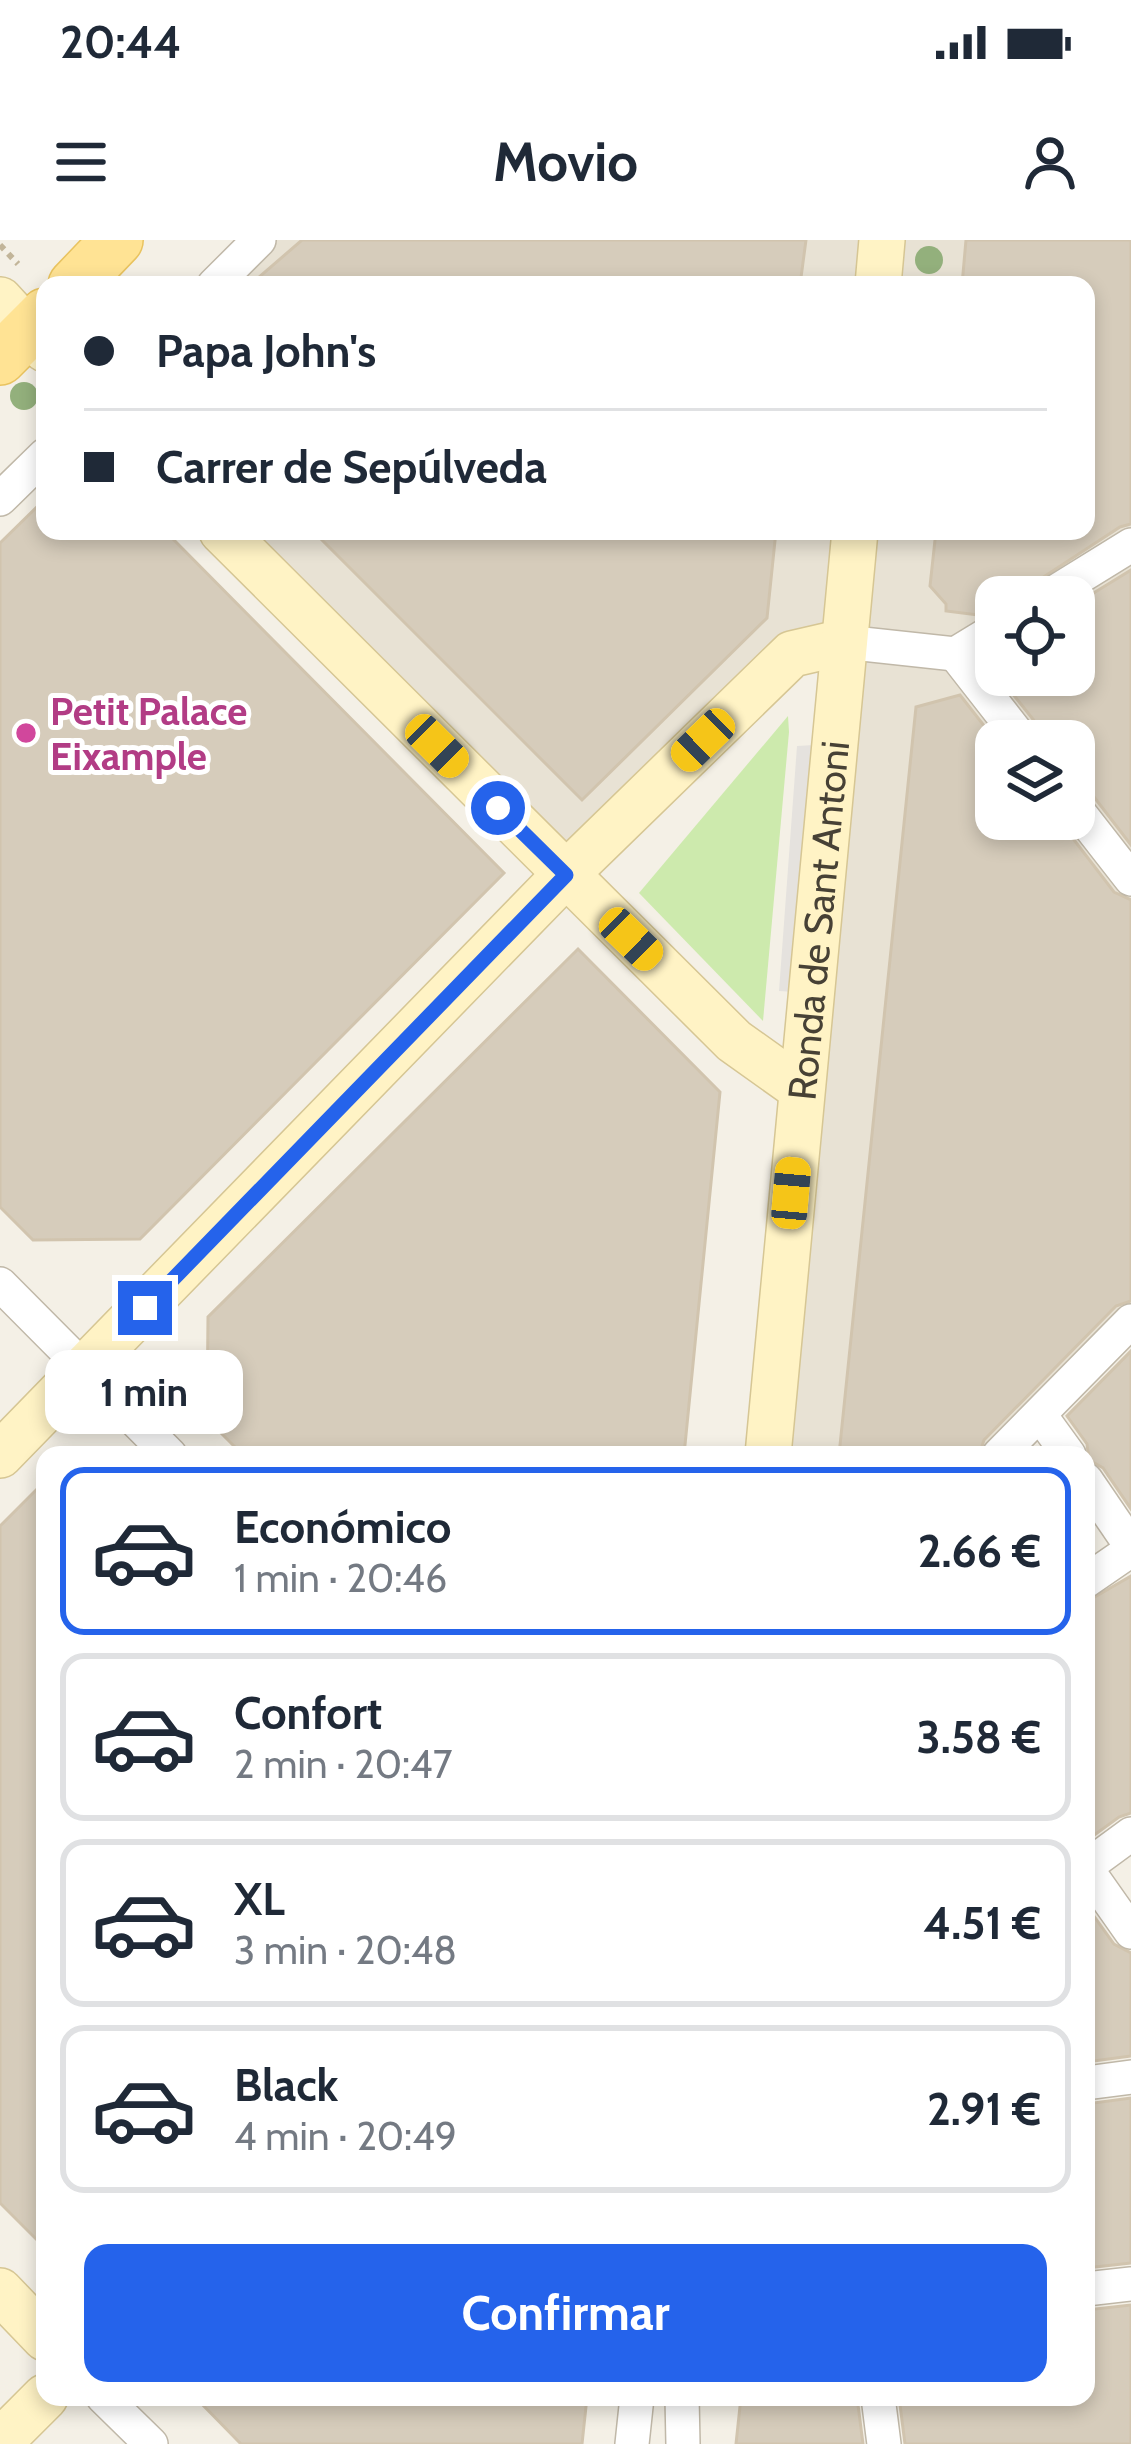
<!DOCTYPE html>
<html lang="es">
<head>
<meta charset="utf-8">
<style>
  :root { --surface:#fff; --page:#f2f2f3; --text:#1f2937; --muted:#747a83; --line:#e0e1e3; --accent:#2563eb }
  body { margin:0; font-family:Cabin,sans-serif; background:var(--page); color:var(--text); height:100vh; display:flex; flex-direction:column; font-size:45px; white-space:nowrap }
  * { box-sizing:border-box; margin:0 }
  p { font-size:39px; color:var(--muted) }
  .icon { flex:none; width:66px; height:66px; fill:none; stroke:currentColor; stroke-width:2; stroke-linecap:round; stroke-linejoin:round }
  .map { position:relative; flex:1; overflow:hidden }
  .sheet { position:absolute; left:36px; top:1206px; width:1059px; height:960px; display:flex; flex-direction:column; background:var(--surface); border-radius:24px; box-shadow:0 6px 18px #0003 }
  .sheet>* { flex:none }
  .guide { position:absolute; left:36px; top:36px; width:1059px; height:264px; border-radius:24px; box-shadow:0 6px 18px #0003; display:grid; align-content:center; height:264px; padding:0 48px; background:var(--surface) }
  .buttons { position:absolute; left:975px; top:336px; display:grid; gap:24px }
  .buttons a { display:grid; place-items:center; width:120px; height:120px; border-radius:24px; background:var(--surface); box-shadow:0 6px 18px #0003; font-size:60px }
  .end { position:absolute; width:54px; height:54px; margin:-27px; border:15px solid #2563eb; background:#fff; box-shadow:0 0 0 6px #fff }
  .from { border-radius:50% }
  .bubble { position:absolute; height:84px; border-radius:24px; background:var(--surface); box-shadow:0 6px 18px #0003; font-size:39px; font-weight:700; line-height:84px; text-align:center }
  .car { position:absolute; width:36px; height:72px; margin:-36px -18px; border-radius:15px; box-shadow:0 0 9px 3px #0007; background:linear-gradient(#f5c518 24%,#345 0 40%,#f5c518 0 76%,#345 0 86%,#f5c518 0) }
  .guide b { display:flex; align-items:center; gap:42px; height:114px; font-size:45px }
  .guide b+b { border-top:3px solid var(--line) }
  .guide i { width:30px; height:30px; background:var(--text) }
  ul { padding:21px 0 0; list-style:none }
  li { display:flex; align-items:center; gap:36px; height:168px; margin:0 24px 18px; padding:0 24px; border:6px solid var(--line); border-radius:24px }
  li div { flex:1 }
  li b { display:block; font-size:45px }
  li em { font-style:normal; font-weight:700 }
  li.active { border-color:var(--accent) }
  li>.icon { width:108px; height:108px; stroke-width:1.5 }
  .cta { display:flex; gap:24px; margin-top:auto; padding:24px 48px }
  .cta a { flex:1; height:138px; border-radius:24px; background:var(--accent); color:#fff; font-size:48px; font-weight:700; line-height:138px; text-align:center }
  .status { display:flex; justify-content:space-between; align-items:center; height:84px; padding:0 60px; background:var(--surface); direction:ltr }
  .status svg { height:33px; fill:currentColor }
  header { display:flex; justify-content:space-between; align-items:center; height:156px; padding:0 48px; background:var(--surface); font-size:54px; font-weight:700 }
  .map>svg:first-child { display:block }
</style>
</head>
<body>
<div class="status"><b>20:44</b><svg viewBox="0 0 49 12"><path d="M0 12V9h3v3zM5 12V6h3v6zM10 12V3h3v9zM15 12V0h3v12zM26 1h20v11H26zM47 4h2v5h-2z"/></svg></div>
<header><svg class="icon" aria-label="menu" viewBox="0 0 24 24"><path d="M4 6h16M4 12h16M4 18h16"/></svg>Movio<svg class="icon" aria-label="person" viewBox="0 0 24 24"><circle cx="12" cy="8" r="4"/><path d="M4 21q1-7 8-7t8 7"/></svg></header>
<div class="map">
<svg width="1131" height="2204" viewBox="0 0 1131 2204">
  <rect width="100%" height="100%" fill="#f4f0e6"/>
  <path fill="#e8e2d4" fill-rule="evenodd" d="M259 0H1131V1071L990 1215H768L843 403 792 414 565 635 222 291H1086V45H214ZM996 357H1074V435H996ZM996 501H1074V579H996Z"/>
  <path fill="#cdeaad" d="M788 476 789 492 763 781 639 653Z"/>
  <g fill="#e5e2de">
    <path d="M814 505 795 752 779 751 797 506Z"/>
    <path d="M180 1136 191 1186 177 1194 152 1141Z"/>
  </g>
  <g fill="#d6ccbb" stroke="#d1c4ae" stroke-width="3">
    <path d="M302 0H806L800 45H250Z"/>
    <path d="M966 0H1131V284L1120 287 1013 357H996V368L978 375 946 371V364L930 346 936 291H1086V45H962Z"/>
    <path d="M45 259V291H165L504 633 140 999 33 1000 0 967V303Z"/>
    <path d="M313 291H776L767 378 582 560Z"/>
    <path d="M1131 330V605L1091 553 1074 545V501H1044L1040 488 1008 448 1010 435H1074V365Z"/>
    <path d="M960 455 996 501V579H1058L1114 652 1131 660V1061L1116 1066 984 1200 979 1215H839L916 467Z"/>
    <path d="M578 709 720 852 684 1215H243L207 1179 208 1077Z"/>
    <path d="M1131 1111V1269L1103 1228 1089 1220 1087 1204 1067 1176Z"/>
    <path d="M45 1241V2008L0 1963V1286Z"/>
    <path d="M1131 1336V1573L1119 1577 1086 1601V1362Z"/>
    <path d="M1086 1665 1114 1704 1131 1713V1816L1086 1822Z"/>
    <path d="M1131 1858V2023L1086 2028V1864Z"/>
    <path d="M1131 2065V2204H905L899 2157H1086V2070Z"/>
    <path d="M195 2157H587L582 2204H241Z"/>
    <path d="M741 2157H857L863 2204H736Z"/>
  </g>
  <g fill="none" stroke-linecap="round" stroke-linejoin="round">
    <g stroke="#c0b8a8" stroke-width="36">
      <g id="street">
        <path d="M214 45 259 0"/>
        <path d="M0 259 45 215"/>
        <path d="M1047 357 1131 305"/>
        <path d="M844 402 955 414 996 389"/>
        <path d="M955 414 1023 501"/>
        <path d="M1074 566 1131 639"/>
        <path d="M0 1044 170 1215"/>
        <path d="M1040 1175 1069 1215"/>
        <path d="M999 1215 1131 1081"/>
        <path d="M1086 1240 1131 1306"/>
        <path d="M1086 1341 1131 1310"/>
        <path d="M1086 1627 1131 1594"/>
        <path d="M1086 1628 1131 1692"/>
        <path d="M1086 1843 1131 1837"/>
        <path d="M1086 2049 1131 2044"/>
        <path d="M103 2157 151 2204"/>
        <path d="M682 2157 683 2204"/>
        <path d="M878 2157 884 2204"/>
        <path d="M632 2204 637 2157"/>
      </g>
    </g>
    <g stroke="#d6c694" stroke-width="48">
      <g id="secondary">
        <path d="M878 45 882 0"/>
        <path d="M0 60 45 109"/>
        <path d="M222 291 734 801 800 848"/>
        <path d="M0 1215 565 635 792 414 844 402"/>
        <path id="s1" d="M768 1215 855 291"/>
        <path d="M0 2051 45 2098"/>
        <path d="M0 2202 45 2157"/>
      </g>
    </g>
    <g stroke="#e9c35f" stroke-width="54">
      <g id="primary">
        <path d="M74 45 117 0"/>
        <path d="M0 119 45 74"/>
      </g>
    </g>
    <g stroke="#c2b599" stroke-width="6" stroke-dasharray="6 6" stroke-linecap="butt">
      <path d="M0 5 18 24"/>
      <path d="M899 294V291"/>
    </g>
    <use href="#street" stroke="#fff" stroke-width="33"/>
    <use href="#secondary" stroke="#fff3c5" stroke-width="45"/>
    <use href="#primary" stroke="#ffe394" stroke-width="51"/>
  </g>
  <g fill="#93b07c">
    <circle cx="929" cy="20" r="14"/>
    <circle cx="24" cy="156" r="14"/>
  </g>
  <g fill="none" stroke-linecap="round" stroke-linejoin="round">
    <path stroke="#2563eb" stroke-width="15" d="M145 1068 566 635 498 568"/>
  </g>
  <circle fill="#d1479c" stroke="#fff" stroke-width="4.5" cx="26" cy="493" r="12"/>
  <g text-anchor="middle" dominant-baseline="central" stroke-width="10" stroke-linejoin="round" paint-order="stroke">
    <g font-size="39" font-weight="bold" fill="#b23c85" stroke="#fff" text-anchor="start">
      <text x="50" y="471">Petit Palace<tspan x="50" dy="45">Eixample</tspan></text>
    </g>
    <g font-size="39" fill="#474135" stroke="#fff">
      <text stroke="none"><textPath href="#s1" startOffset="537">Ronda de Sant Antoni</textPath></text>
    </g>
  </g>
</svg>
<div class="buttons">
<a><svg class="icon" aria-label="locate" viewBox="0 0 24 24"><circle cx="12" cy="12" r="6"/><path d="M12 2v4M12 18v4M2 12h4M18 12h4"/></svg></a>
<a><svg class="icon" aria-label="layers" viewBox="0 0 24 24"><path d="M12 4l9 5-9 5-9-5zM3 14l9 5 9-5"/></svg></a>
</div>
<i class="end from" style="left:498px;top:568px"></i>
<i class="end" style="left:145px;top:1068px"></i>
<div class="bubble" style="left:45px;top:1110px;width:198px">1 min</div>
<i class="car" style="left:703px;top:500px;rotate:226deg"></i>
<i class="car" style="left:437px;top:506px;rotate:135deg"></i>
<i class="car" style="left:631px;top:699px;rotate:134deg"></i>
<i class="car" style="left:791px;top:953px;rotate:5deg"></i>
<div class="guide">
<b><i class="from"></i>Papa John's</b>
<b><i></i>Carrer de Sepúlveda</b>
</div>
<section class="sheet">
<ul>
<li class="active"><svg class="icon" aria-label="car" viewBox="0 0 24 24"><path d="M5 17H2v-5l4-1 3-4h7l3 4 3 1v5h-3M9 17h6M6 11h13"/><circle cx="7" cy="17" r="2"/><circle cx="17" cy="17" r="2"/></svg><div><b>Económico</b><p>1 min · 20:46</p></div><em>2.66 €</em></li>
<li><svg class="icon" aria-label="car" viewBox="0 0 24 24"><path d="M5 17H2v-5l4-1 3-4h7l3 4 3 1v5h-3M9 17h6M6 11h13"/><circle cx="7" cy="17" r="2"/><circle cx="17" cy="17" r="2"/></svg><div><b>Confort</b><p>2 min · 20:47</p></div><em>3.58 €</em></li>
<li><svg class="icon" aria-label="car" viewBox="0 0 24 24"><path d="M5 17H2v-5l4-1 3-4h7l3 4 3 1v5h-3M9 17h6M6 11h13"/><circle cx="7" cy="17" r="2"/><circle cx="17" cy="17" r="2"/></svg><div><b>XL</b><p>3 min · 20:48</p></div><em>4.51 €</em></li>
<li><svg class="icon" aria-label="car" viewBox="0 0 24 24"><path d="M5 17H2v-5l4-1 3-4h7l3 4 3 1v5h-3M9 17h6M6 11h13"/><circle cx="7" cy="17" r="2"/><circle cx="17" cy="17" r="2"/></svg><div><b>Black</b><p>4 min · 20:49</p></div><em>2.91 €</em></li>
</ul>
<div class="cta"><a>Confirmar</a></div>
</section>
</div>
</body>
</html>
